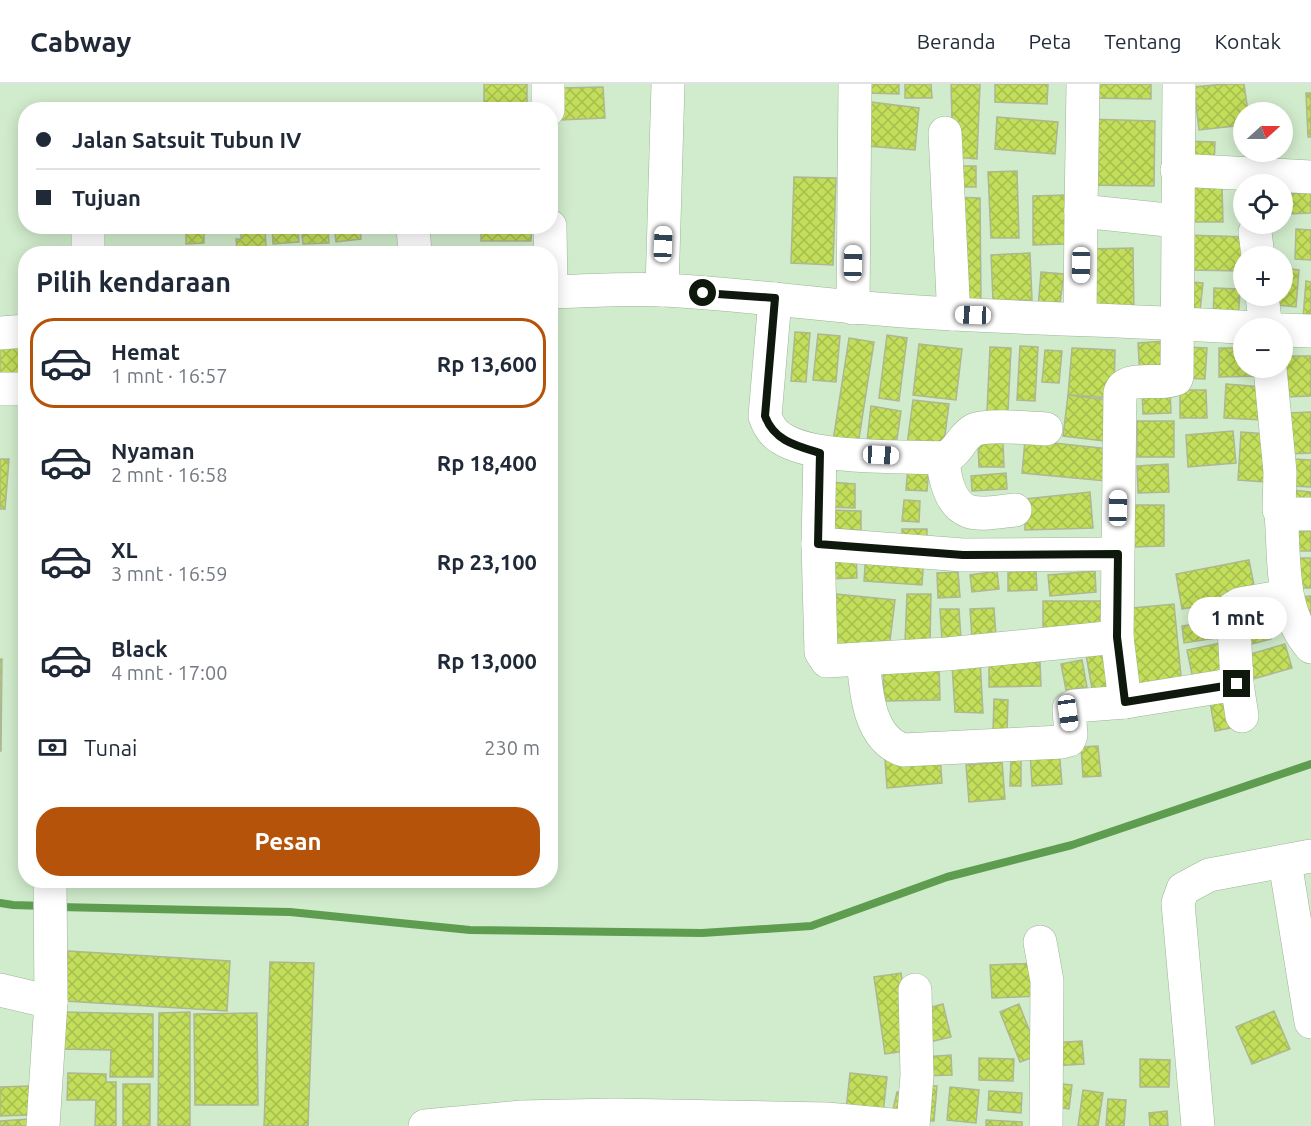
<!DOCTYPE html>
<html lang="id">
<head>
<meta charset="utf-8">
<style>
  :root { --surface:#fff; --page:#f6f6f7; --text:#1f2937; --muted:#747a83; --line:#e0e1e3; --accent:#b45309 }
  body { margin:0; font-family:Ubuntu,sans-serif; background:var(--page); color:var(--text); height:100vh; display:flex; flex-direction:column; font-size:22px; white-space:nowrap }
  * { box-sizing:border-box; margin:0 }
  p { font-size:20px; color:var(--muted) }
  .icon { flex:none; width:33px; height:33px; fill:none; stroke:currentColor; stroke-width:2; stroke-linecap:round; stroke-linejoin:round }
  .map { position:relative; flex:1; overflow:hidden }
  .panel { position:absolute; left:18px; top:162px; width:540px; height:642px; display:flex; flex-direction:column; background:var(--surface); border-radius:24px; box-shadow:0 3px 15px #0003 }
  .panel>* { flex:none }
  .banner { position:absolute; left:18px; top:18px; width:540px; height:132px; border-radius:24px; box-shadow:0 3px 15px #0003; display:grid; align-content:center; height:132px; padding:0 18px; background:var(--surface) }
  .needle { width:39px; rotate:69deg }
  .buttons { position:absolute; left:1233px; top:18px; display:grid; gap:12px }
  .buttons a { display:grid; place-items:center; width:60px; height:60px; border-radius:50%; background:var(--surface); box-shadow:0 3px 15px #0003; font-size:30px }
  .end { position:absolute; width:27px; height:27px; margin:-14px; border:8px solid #0f180d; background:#fff; box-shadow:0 0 0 3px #fff }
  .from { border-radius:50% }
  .bubble { position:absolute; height:42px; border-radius:21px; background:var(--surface); box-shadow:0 3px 15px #0003; font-size:20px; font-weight:700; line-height:42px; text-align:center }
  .car { position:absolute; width:18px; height:36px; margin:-18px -9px; border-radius:8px; box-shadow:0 0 4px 2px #0007; background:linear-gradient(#fff 24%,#345 0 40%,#fff 0 76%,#345 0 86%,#fff 0) }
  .banner b { display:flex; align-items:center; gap:21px; height:57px; font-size:22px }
  .banner b+b { border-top:2px solid var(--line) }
  .banner i { width:15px; height:15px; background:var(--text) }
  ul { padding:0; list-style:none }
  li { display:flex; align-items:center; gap:18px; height:90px; margin:0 12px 9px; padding:0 6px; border:3px solid transparent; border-radius:24px }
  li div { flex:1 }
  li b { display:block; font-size:22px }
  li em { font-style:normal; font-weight:700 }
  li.active { border-color:var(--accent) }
  li>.icon { width:54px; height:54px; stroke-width:1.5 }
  h2 { padding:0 18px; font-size:27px; line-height:72px }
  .pay { display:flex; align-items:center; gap:15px; height:66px; padding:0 18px; font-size:22px }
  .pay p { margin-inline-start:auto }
  .primary-button { display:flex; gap:12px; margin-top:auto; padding:12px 18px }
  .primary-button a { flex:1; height:69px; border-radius:24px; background:var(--accent); color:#fff; font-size:24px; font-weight:700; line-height:69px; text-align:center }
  header { display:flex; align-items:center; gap:36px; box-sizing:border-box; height:84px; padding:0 30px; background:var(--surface); border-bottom:2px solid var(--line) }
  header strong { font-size:28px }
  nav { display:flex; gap:33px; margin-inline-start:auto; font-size:21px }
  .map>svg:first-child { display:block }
</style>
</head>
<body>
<header>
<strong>Cabway</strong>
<nav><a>Beranda</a><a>Peta</a><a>Tentang</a><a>Kontak</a></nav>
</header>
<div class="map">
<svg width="1311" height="1042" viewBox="0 0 1311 1042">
  <defs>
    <pattern id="building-cross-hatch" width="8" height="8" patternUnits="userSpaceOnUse" patternTransform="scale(1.5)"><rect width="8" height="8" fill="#c2de5a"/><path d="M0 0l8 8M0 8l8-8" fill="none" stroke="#a6be4d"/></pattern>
  </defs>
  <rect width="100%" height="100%" fill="#d1eccc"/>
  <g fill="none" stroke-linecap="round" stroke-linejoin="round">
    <g stroke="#5e9c50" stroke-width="8">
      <path d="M0 819 13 821 45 822"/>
      <path d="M58 823 290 828 470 846 702 849 811 842 947 793 1072 761 1311 680"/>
    </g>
  </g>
  <g fill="url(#building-cross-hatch)" stroke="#adb792" stroke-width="1.5">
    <rect x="484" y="0" width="43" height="26"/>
    <path d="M869 0H899V10L869 9Z"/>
    <path d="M905 0H931L932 14H905Z"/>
    <path d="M951 0H980L977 75 953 73Z"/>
    <path d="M995 0H1048L1047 20 995 18Z"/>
    <path d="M1089 0H1151V15L1089 14Z"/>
    <path d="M1225 0H1244L1248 28H1244V41L1199 46 1194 3Z"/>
    <path d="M603 3 605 34 560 36 559 4Z"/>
    <path d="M1306 9H1311V53H1308Z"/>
    <path d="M871 18 919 24 915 66 867 62Z"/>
    <path d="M997 33 1058 38 1055 70 995 65Z"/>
    <path d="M1084 35 1155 37 1154 102 1083 101Z"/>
    <path d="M1183 57 1215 58 1214 85 1182 84Z"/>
    <rect x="950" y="82" width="26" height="21"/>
    <path d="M1017 87 1019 154H991L988 88Z"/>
    <path d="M794 93 836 94 833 181 791 179Z"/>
    <path d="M1182 101H1222L1223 138H1183Z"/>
    <path d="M1311 108V129L1286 130V110Z"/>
    <path d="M1065 111V160L1033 161V112Z"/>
    <path d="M952 113 980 114 981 216 961 215Z"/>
    <path d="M186 142H204V159L186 160Z"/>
    <path d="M272 142H289V145L298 144 299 158 273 160Z"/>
    <path d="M307 142H328L329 159 303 160 302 151 307 150Z"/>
    <path d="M334 142 360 143 361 155 336 158Z"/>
    <path d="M481 142H532L531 157H481Z"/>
    <path d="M265 143 266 163 237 165 236 155H241V145Z"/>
    <path d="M1296 145 1311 146V176L1295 175Z"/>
    <path d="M1186 151 1248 153 1244 172V187L1186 186Z"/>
    <path d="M1133 164 1134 231H1086L1085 165Z"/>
    <path d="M1030 169 1032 216 993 217 991 171Z"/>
    <path d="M1282 184 1299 186 1296 223 1268 220 1269 212H1282Z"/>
    <path d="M1041 188 1064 190 1059 226 1038 224Z"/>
    <path d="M1181 197 1203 199 1199 237Z"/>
    <path d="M1306 197 1311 198V235L1303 234Z"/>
    <path d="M1214 204 1240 205 1238 240 1213 239Z"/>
    <path d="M795 248 810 249 806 298 791 297Z"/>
    <path d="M818 250 840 252 836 298 813 296Z"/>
    <path d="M887 251 907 254 899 317 879 314Z"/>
    <path d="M849 254 874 258 858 361 833 357Z"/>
    <path d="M1166 257 1169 291 1140 293 1138 259Z"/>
    <path d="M919 260 962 265 956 316 913 311Z"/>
    <path d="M0 262 26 263V294H0Z"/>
    <path d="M1020 262 1038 263 1035 317 1017 316Z"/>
    <path d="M990 263 1011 264 1008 328 987 327Z"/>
    <path d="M1185 263 1207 264 1205 295 1183 294Z"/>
    <path d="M1072 264 1115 266 1114 314 1068 311Z"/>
    <path d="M1219 264H1244V284H1260V292L1219 293Z"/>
    <path d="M1045 266 1062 267 1059 299 1042 298Z"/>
    <path d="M1285 272H1311V312L1286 313Z"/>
    <path d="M1226 300 1264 303 1263 336 1224 334Z"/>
    <path d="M1170 306 1171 329 1143 330 1142 307Z"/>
    <path d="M1180 306H1206L1207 334H1180Z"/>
    <path d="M1068 311 1117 317 1112 358 1063 352Z"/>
    <path d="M913 316 949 320 943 366 907 361Z"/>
    <path d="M871 322 901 327 895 369 866 365Z"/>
    <path d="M1311 328V369L1290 370 1289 329Z"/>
    <rect x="1137" y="337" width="37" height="36"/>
    <path d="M1233 347 1236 379 1188 383 1186 351Z"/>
    <path d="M1241 348 1268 350 1265 398 1238 396Z"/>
    <path d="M1025 356 1110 365 1106 397 1022 389Z"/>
    <path d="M1003 359 1004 383H979L978 360Z"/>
    <path d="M0 375H9L5 425H0Z"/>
    <path d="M1293 375 1311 376V403L1291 402Z"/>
    <path d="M1168 380 1169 408 1138 409 1137 382Z"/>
    <path d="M908 382 929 384 927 407 906 406Z"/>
    <path d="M1006 389 1007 405 972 407 971 392Z"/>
    <path d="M830 398 855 400V424L829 423Z"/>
    <path d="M1291 406 1311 408V425L1289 423Z"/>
    <path d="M1090 408 1093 444 1025 446V415Z"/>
    <path d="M904 416 920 417 919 438 902 437Z"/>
    <path d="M1130 421H1164V462L1131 463Z"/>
    <path d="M829 426 861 427V446L828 445Z"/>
    <rect x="902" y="445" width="25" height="17"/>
    <path d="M1311 447V467H1289V448Z"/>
    <path d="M866 468 924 472 922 501 864 497Z"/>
    <path d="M856 469 857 494 826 495 824 470Z"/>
    <rect x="1291" y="474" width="20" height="30"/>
    <path d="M1249 476 1256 511 1182 525 1176 490Z"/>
    <path d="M997 487 999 505 972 508 970 491Z"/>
    <path d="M1036 487 1037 506 1008 507V488Z"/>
    <path d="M1095 487 1096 508 1050 512 1048 491Z"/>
    <path d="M958 488 960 513 938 514 937 489Z"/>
    <path d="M836 510 895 516 889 565 832 559Z"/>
    <path d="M907 510H931L930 559H905Z"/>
    <path d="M1311 512V530L1302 531 1300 513Z"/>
    <rect x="1043" y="517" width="61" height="30"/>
    <path d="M1174 520 1182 602 1130 607 1122 525Z"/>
    <path d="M994 524 996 552 972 554 970 525Z"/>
    <path d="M940 525H959L961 556 942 557Z"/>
    <path d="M1266 533 1271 555 1248 561 1242 539Z"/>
    <path d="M1227 536 1230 552 1184 559 1182 542Z"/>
    <path d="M1221 559 1227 587 1193 595 1187 566Z"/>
    <path d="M1285 560 1292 584 1253 595 1247 571Z"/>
    <path d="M1109 567 1116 607 1093 610 1086 571Z"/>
    <path d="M0 575H2L1 667H0Z"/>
    <path d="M980 576 983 629 955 628 952 581Z"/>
    <path d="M1082 576 1087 603 1066 606 1061 580Z"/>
    <path d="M1040 578 1041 602 989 603V579Z"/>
    <path d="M939 581 940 616 884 617 883 583Z"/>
    <path d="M1229 609 1236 643 1215 647 1209 612Z"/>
    <path d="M994 615 1008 616 1007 648 993 647Z"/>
    <path d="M1098 662 1101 692 1083 693 1081 663Z"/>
    <path d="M1059 664 1062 700 1032 702 1030 666Z"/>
    <path d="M940 670 942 699 887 704 885 675Z"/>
    <path d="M1011 675 1021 676V702H1010Z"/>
    <path d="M1002 678 1005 715 969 718 966 681Z"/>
    <path d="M68 867 230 877 227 927 65 917Z"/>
    <path d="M270 878 314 879 308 1042H264Z"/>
    <path d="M1039 879 1040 912 992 914 990 881Z"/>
    <path d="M901 889 912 966 885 970 874 893Z"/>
    <path d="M943 920 951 953 925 959 917 927Z"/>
    <path d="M1019 920 1039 971 1020 978 1000 928Z"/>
    <path d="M1274 927 1290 965 1252 980 1236 943Z"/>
    <path d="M61 928 153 930V993H110L111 966 60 965Z"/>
    <path d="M190 928V1042H158L159 929Z"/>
    <path d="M257 929 258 1021H195L194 930Z"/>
    <path d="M1082 957 1084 980 1053 982 1052 959Z"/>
    <path d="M951 971 952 991 923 992V973Z"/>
    <path d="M979 974 1014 975 1013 997 979 996Z"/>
    <path d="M1140 975 1170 976 1169 1003H1140Z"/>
    <path d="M68 989 106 990V998H116V1042H95L96 1016H67Z"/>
    <path d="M850 989 887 993 883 1030 846 1026Z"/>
    <path d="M1052 999 1072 1001 1069 1025 1049 1022Z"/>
    <rect x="123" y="1000" width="27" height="42"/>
    <path d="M920 1001 937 1002 934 1037 917 1036Z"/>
    <path d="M29 1002 30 1031 0 1032V1003Z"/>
    <path d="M950 1003 979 1006 976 1039 947 1036Z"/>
    <path d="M1083 1006 1103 1009 1098 1042H1078Z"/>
    <path d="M989 1007 1022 1009 1021 1029 988 1026Z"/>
    <path d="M897 1008 911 1012 891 1034Z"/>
    <path d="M1108 1015 1126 1016 1124 1042H1106Z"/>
    <path d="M1167 1027 1168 1042H1150L1149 1029Z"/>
    <path d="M29 1035 30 1042H0V1037Z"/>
    <path d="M986 1036 1022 1038V1042H986Z"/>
  </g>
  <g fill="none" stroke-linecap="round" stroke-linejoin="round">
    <g stroke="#9bb596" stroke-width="34">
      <g id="minor">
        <path d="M548 0V26"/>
        <path d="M1083 0 1081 127 1177 137"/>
        <path d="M945 49 953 214 951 230"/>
        <path d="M1177 86 1311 93"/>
        <path d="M413 142 415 170"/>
        <path d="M550 142 551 207"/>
        <path d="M1255 148 1258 172"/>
        <path d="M88 170V142"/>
        <path d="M662 206 668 0"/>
        <path d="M550 208C588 207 627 204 664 206 744 210 824 222 904 227 1021 235 1137 236 1254 244"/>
        <path d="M1262 212 1266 244"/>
        <path d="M775 215 765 332C768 341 772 349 781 354 813 376 902 372 943 374 959 370 960 353 974 346 986 340 1030 344 1046 345"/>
        <path d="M853 224 855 0"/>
        <path d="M1080 235 1081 127"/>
        <path d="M1282 246 1311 247"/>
        <path d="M0 249 26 247"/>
        <path d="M1270 284 1280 388 1279 426 1281 429 1285 430H1311"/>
        <path d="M0 305H26"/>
        <path d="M820 369 818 460 821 568 827 577 947 570 1117 553"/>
        <path d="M943 374C944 391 949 420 968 427 981 432 1001 427 1015 426"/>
        <path d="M1281 429C1285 474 1279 527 1311 563"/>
        <path d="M818 460 963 471 1117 470"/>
        <path d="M863 575C866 606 868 654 903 666L1062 658 1069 656 1071 651 1069 625 1074 622 1125 618 1117 553 1120 309C1125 290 1160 302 1176 295L1177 292 1179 0"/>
        <path d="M1237 600 1233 524 1240 520 1287 512"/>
        <path d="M1125 618 1237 600 1242 632"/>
        <path d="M1285 778 1311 938"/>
        <path d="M1040 858 1047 897 1046 1042"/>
        <path d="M0 906 51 918"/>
        <path d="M43 1042 51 918 50 796"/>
        <path d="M425 1042 521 1033 614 1031 827 1035 902 1042"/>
        <path d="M913 1042 917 991 915 906"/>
        <path d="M1198 1042 1178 819 1183 805 1209 791 1311 772"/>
      </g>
    </g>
    <use href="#minor" stroke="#fff" stroke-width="33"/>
  </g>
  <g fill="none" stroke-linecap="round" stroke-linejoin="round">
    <path stroke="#0f180d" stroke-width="8" d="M703 209 775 214 765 332C774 357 797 362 820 369L818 460 963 471 1118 470 1117 553 1125 618 1237 600"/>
  </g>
</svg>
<div class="buttons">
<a><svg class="needle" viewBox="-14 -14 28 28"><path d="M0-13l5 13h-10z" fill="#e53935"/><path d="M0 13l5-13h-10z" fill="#747a83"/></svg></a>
<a><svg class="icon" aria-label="locate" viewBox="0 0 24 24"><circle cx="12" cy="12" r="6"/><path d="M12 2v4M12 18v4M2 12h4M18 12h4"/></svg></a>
<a>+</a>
<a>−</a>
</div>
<i class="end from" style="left:703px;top:209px"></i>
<i class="end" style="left:1237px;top:600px"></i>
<div class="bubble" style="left:1188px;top:513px;width:99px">1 mnt</div>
<i class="car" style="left:663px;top:160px;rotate:2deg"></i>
<i class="car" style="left:853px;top:179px;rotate:1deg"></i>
<i class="car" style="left:1081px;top:181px;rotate:181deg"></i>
<i class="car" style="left:973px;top:231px;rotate:272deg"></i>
<i class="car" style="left:881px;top:371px;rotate:93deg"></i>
<i class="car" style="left:1118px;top:424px;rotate:1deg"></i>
<i class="car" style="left:1068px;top:629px;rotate:172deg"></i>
<div class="banner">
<b><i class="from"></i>Jalan Satsuit Tubun IV</b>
<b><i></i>Tujuan</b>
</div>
<section class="panel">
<h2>Pilih kendaraan</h2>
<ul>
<li class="active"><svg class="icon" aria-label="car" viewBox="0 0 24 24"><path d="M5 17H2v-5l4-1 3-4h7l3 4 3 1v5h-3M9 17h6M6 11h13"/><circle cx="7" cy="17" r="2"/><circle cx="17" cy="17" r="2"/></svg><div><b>Hemat</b><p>1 mnt · 16:57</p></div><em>Rp 13,600</em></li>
<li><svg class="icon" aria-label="car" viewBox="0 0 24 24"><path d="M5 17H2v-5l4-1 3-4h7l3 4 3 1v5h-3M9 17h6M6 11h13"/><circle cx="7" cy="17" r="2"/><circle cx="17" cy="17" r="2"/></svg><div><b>Nyaman</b><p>2 mnt · 16:58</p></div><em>Rp 18,400</em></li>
<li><svg class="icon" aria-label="car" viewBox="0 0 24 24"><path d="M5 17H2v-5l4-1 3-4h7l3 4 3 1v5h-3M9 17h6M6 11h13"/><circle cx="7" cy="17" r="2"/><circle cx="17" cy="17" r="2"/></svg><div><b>XL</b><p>3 mnt · 16:59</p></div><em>Rp 23,100</em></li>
<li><svg class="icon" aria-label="car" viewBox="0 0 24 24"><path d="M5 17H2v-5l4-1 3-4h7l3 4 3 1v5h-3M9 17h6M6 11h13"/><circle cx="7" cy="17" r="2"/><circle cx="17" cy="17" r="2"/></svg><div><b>Black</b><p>4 mnt · 17:00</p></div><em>Rp 13,000</em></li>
</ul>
<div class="pay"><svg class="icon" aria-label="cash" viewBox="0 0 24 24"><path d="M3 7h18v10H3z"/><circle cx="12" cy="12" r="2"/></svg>Tunai<p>230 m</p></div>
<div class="primary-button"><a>Pesan</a></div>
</section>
</div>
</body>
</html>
